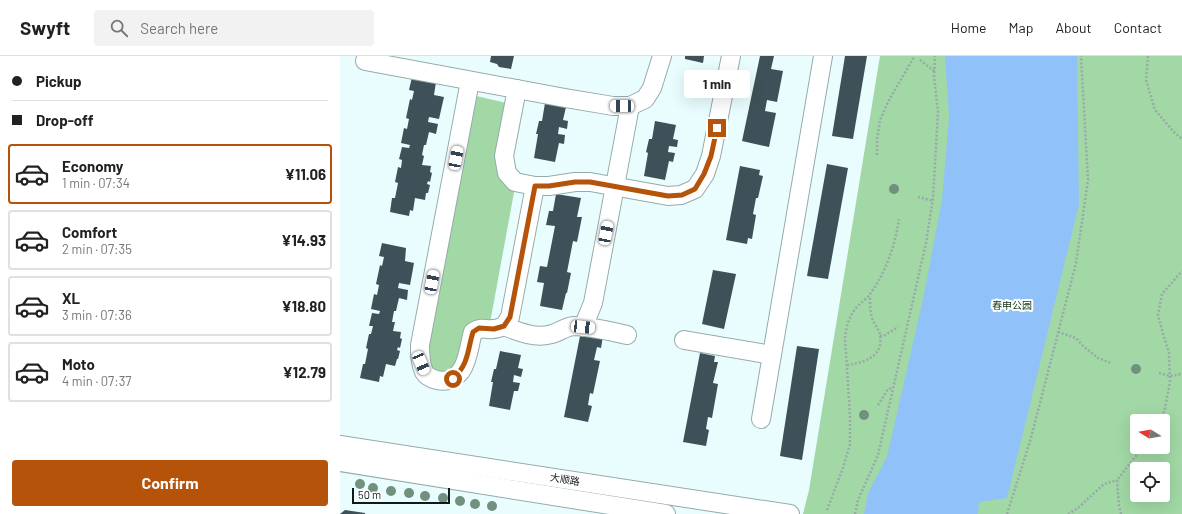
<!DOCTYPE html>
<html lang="en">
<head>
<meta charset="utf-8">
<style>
  :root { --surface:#fff; --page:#f2f2f2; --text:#222; --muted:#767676; --line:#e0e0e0; --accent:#b45309 }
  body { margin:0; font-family:Barlow,"Noto Sans SC",sans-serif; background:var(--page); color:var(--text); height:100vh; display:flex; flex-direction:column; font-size:15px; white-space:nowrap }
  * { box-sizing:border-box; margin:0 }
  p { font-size:13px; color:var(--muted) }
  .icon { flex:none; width:22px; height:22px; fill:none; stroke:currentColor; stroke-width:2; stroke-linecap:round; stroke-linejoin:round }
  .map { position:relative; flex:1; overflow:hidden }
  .drawer { display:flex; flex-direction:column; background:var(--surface); width:340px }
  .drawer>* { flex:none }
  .hud { display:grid; align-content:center; height:88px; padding:0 12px; background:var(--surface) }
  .needle { width:26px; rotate:281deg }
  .buttons { position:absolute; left:790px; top:358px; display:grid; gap:8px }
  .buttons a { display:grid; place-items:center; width:40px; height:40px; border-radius:4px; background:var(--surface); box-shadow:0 4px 16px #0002; font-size:20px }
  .scale { position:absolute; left:12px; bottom:10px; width:98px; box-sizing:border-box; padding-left:4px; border:2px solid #101919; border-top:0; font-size:11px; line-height:14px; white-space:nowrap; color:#101919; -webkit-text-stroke:3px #fff; paint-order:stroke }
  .end { position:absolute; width:18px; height:18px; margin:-9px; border:5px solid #b45309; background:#fff; box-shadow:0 0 0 2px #fff }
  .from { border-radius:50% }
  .bubble { position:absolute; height:28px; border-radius:4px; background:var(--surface); box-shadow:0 4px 16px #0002; font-size:13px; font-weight:700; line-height:28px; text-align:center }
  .car { position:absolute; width:12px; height:24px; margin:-12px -6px; border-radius:5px; box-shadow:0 0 3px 1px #0007; background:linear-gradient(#fff 24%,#345 0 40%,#fff 0 76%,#345 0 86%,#fff 0) }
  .hud b { display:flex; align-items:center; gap:14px; height:38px; font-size:15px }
  .hud b+b { border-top:1px solid var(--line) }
  .hud i { width:10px; height:10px; background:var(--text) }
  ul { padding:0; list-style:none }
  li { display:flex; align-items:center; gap:12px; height:60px; margin:0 8px 6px; padding:0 4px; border:2px solid var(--line); border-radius:4px }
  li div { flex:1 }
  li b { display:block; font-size:15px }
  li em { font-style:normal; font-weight:700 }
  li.on { border-color:var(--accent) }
  li>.icon { width:36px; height:36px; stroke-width:1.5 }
  .cta { display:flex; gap:8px; margin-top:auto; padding:8px 12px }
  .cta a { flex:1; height:46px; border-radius:4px; background:var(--accent); color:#fff; font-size:16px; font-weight:700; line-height:46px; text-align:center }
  header { display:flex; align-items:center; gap:24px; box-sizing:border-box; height:56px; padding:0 20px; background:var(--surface); border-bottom:1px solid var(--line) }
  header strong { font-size:19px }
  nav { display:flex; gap:22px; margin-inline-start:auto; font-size:14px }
  .search { width:280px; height:36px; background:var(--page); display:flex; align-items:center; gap:10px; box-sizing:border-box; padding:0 14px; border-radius:4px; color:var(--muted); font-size:15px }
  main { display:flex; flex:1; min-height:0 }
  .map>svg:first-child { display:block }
</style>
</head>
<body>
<header>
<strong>Swyft</strong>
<div class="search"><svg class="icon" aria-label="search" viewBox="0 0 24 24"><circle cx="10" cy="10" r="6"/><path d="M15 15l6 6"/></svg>Search here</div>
<nav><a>Home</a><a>Map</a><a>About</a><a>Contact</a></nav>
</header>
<main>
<section class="drawer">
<div class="hud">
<b><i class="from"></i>Pickup</b>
<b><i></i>Drop-off</b>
</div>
<ul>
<li class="on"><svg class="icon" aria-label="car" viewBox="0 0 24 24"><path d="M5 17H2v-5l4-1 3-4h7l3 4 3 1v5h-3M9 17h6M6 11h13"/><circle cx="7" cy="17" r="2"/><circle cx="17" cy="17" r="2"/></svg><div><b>Economy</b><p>1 min · 07:34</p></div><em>¥11.06</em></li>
<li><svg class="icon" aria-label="car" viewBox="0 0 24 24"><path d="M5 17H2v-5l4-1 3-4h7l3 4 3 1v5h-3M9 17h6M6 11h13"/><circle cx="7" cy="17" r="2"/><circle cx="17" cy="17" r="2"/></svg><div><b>Comfort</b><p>2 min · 07:35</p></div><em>¥14.93</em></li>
<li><svg class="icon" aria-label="car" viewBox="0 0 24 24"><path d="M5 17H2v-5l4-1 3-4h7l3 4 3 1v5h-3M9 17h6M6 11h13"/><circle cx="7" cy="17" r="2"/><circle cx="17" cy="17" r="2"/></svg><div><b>XL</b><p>3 min · 07:36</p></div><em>¥18.80</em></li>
<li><svg class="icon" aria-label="car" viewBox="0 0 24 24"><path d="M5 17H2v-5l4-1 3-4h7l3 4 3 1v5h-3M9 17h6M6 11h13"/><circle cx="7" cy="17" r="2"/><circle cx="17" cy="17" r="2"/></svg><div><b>Moto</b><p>4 min · 07:37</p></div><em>¥12.79</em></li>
</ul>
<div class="cta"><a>Confirm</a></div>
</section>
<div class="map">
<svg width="842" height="458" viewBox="0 0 842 458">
  <rect width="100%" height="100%" fill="#eafdfe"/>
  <g fill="#a1d8a5" fill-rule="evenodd">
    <path d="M540 0H842V458H463L469 434ZM797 365H823V391H797ZM797 413H823V439H797Z"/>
    <path d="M132 39 171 48 159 103 175 131 150 267 111 320 88 317 84 290Z"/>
  </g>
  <path fill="#90c1f8" d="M605 0H737L739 148 667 442 639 446 638 458H524L528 437 547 401 583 243 602 144 609 61Z"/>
  <g fill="#3f5158">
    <path d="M151 0H174L171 13 159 11 157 8 150 6Z"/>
    <path d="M345 0H364L363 7 345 3Z"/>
    <path d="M420 0H434L431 13 443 15 437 46 427 44 425 55 436 57 429 91 402 85Z"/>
    <path d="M505 0H527L513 83 492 80Z"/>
    <path d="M72 21 96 26 94 39 104 41 99 63 89 61 88 66 98 68 96 78 89 76 86 89H84L82 99 84 100 82 109 91 110 90 116 92 117 90 126 88 125 87 128 90 129 88 137H86L85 144 75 142 73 155 70 154 69 160 50 156 52 142H55L58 127 55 126 58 111 61 112 62 104 59 103 62 91 69 92 70 89 61 87 64 72 67 73 69 63 66 62 70 43 72 44 74 35 69 34Z"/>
    <path d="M205 47 226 51 223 64 228 65 227 73 219 71 218 78 225 79 224 88 219 87 215 106 194 102 198 78H196L199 65H202Z"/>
    <path d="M315 65 336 69 333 83 338 84 337 91 329 90 328 96 335 97 333 106 329 105 325 124 304 120 308 97 306 96 309 83H312Z"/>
    <path d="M487 108 508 112 488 223 467 220Z"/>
    <path d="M400 110 420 114 419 119 423 120 418 142H416L413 158 416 159 412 183 408 182 407 188 386 184Z"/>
    <path d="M216 138 241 142 237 161H242L237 186 233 185 227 216 231 217 227 237H226L222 254 200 250 204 227 197 226 200 210 207 211 215 170 206 169 209 155H213Z"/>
    <path d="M42 187 66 192 65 205 74 207 70 229 59 227 58 232 68 234 67 244 59 242 56 255H54L52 266H55L53 275 61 276 60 282 62 283 60 292 58 291 57 294 60 295 58 303H57L55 310 46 308 43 321 40 320 39 326 20 322 23 308H25L28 293 26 292 29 278H31L33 270H29L32 257 39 258 40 255 31 253 34 238 37 239 39 229 36 228 40 209 42 210 44 201 39 200Z"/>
    <path d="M373 214 396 218 384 273 362 268Z"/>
    <path d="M241 275 263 280 261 292 257 291 254 304 260 305 253 338 250 337 248 349 252 350 248 366 224 361Z"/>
    <path d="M457 290 479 293 462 404 440 400Z"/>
    <path d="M160 295 181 299 178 312 183 313 181 321 174 319 173 326 180 327 178 335H174L170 354 149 350 153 326H151L154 313H156Z"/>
    <path d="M360 297 375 300 374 306H378L373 327 378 328 372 362 368 361 366 373 369 374 366 390 343 386Z"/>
    <path d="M5 454 25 457V458H0Z"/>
  </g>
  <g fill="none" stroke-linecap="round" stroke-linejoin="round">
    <g stroke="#94abac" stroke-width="20">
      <g id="minor">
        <path d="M25 5 225 42 273 50H290L305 43 312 32 322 0"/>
        <path d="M130 25 80 289C80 298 80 307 84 316 89 324 104 327 112 323 115 322 119 317 121 315 129 303 129 289 133 276 142 270 144 274 153 273 157 273 161 271 164 270L170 261 195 130"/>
        <path d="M177 33 164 100 167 117 175 126 195 130H209L235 126H250L328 140 341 139 355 133 365 118 371 100 391 0"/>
        <path d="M164 270C179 276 196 283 212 278 220 276 226 270 235 270 253 271 270 275 287 279"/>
        <path d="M243 271 253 247 290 50"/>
        <path d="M344 284 432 299"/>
        <path d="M421 363 483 0"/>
        <path d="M0 389 450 458"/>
        <path d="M0 406 326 458"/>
      </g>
    </g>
    <g stroke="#99a8a9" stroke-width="2.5" stroke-dasharray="2 2" stroke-linecap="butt">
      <path d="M808 0 806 24 815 54 834 76 842 83"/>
      <path d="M580 4 594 15"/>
      <path d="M537 99V84L540 64 548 46 574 1"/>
      <path d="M578 141 593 145"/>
      <path d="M718 276 736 282 743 290 758 302 771 307"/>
      <path d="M540 280 545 279 558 271"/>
      <path d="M507 309C523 307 544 301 540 279 539 274 536 270 533 265 530 258 530 248 530 240"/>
      <path d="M819 317 830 320 842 318"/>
      <path d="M538 349 548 333 553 332"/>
      <path d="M821 365 825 352 830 326 829 297 824 281 818 259 822 238 842 215"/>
      <path d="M487 454 503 412 510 388V359L505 282C506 271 509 260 517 251 521 246 527 243 530 238 546 216 555 190 559 163"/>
      <path d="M515 458 518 444 538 399 586 187 593 142 598 56 594 20 595 0"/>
      <path d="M667 458 691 382 736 207 748 124 741 0"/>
      <path d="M728 458 738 452 764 428 777 424"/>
      <path d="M781 458 779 450 777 424 803 391"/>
    </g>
    <use href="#minor" stroke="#fff" stroke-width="18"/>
  </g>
  <g fill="#71907e">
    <circle cx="554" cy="133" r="5"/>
    <circle cx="796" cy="313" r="5"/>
    <circle cx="524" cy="359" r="5"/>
    <circle cx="20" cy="428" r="5"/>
    <circle cx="33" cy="432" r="5"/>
    <circle cx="51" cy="435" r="5"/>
    <circle cx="69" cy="437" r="5"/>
    <circle cx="85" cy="440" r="5"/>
    <circle cx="103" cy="442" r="5"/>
    <circle cx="120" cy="445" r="5"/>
    <circle cx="135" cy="448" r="5"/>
    <circle cx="152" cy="450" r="5"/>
  </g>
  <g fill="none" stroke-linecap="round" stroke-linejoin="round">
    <path stroke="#b45309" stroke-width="5" d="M113 323C129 307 127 296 133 276L139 272 154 273 164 270 170 261 195 130H209L235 126H250L328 140 342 139 355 133 364 118 371 100 377 72"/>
  </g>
  <g text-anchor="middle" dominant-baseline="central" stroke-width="4" stroke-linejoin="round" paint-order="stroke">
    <g font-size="10" fill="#0e3715" stroke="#fff">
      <text x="672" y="249">春申公园</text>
    </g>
    <g font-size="10" fill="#101919" stroke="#fff">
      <text transform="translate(225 423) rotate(9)">大顺路</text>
    </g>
  </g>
</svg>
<div class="buttons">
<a><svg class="needle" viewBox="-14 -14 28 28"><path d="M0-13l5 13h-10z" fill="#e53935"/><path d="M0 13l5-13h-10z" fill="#767676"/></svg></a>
<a><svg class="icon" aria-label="locate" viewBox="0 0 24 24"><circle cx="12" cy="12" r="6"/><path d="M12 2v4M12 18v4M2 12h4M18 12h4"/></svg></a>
</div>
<div class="scale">50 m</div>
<i class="end from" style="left:113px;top:323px"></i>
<i class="end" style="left:377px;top:72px"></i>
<div class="bubble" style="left:344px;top:14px;width:66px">1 min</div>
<i class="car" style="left:282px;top:50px;rotate:271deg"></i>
<i class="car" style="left:116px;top:102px;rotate:11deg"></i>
<i class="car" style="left:266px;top:177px;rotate:11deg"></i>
<i class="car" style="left:92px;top:226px;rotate:11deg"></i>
<i class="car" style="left:243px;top:271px;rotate:96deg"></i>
<i class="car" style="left:81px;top:307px;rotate:157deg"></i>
</div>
</main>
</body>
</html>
